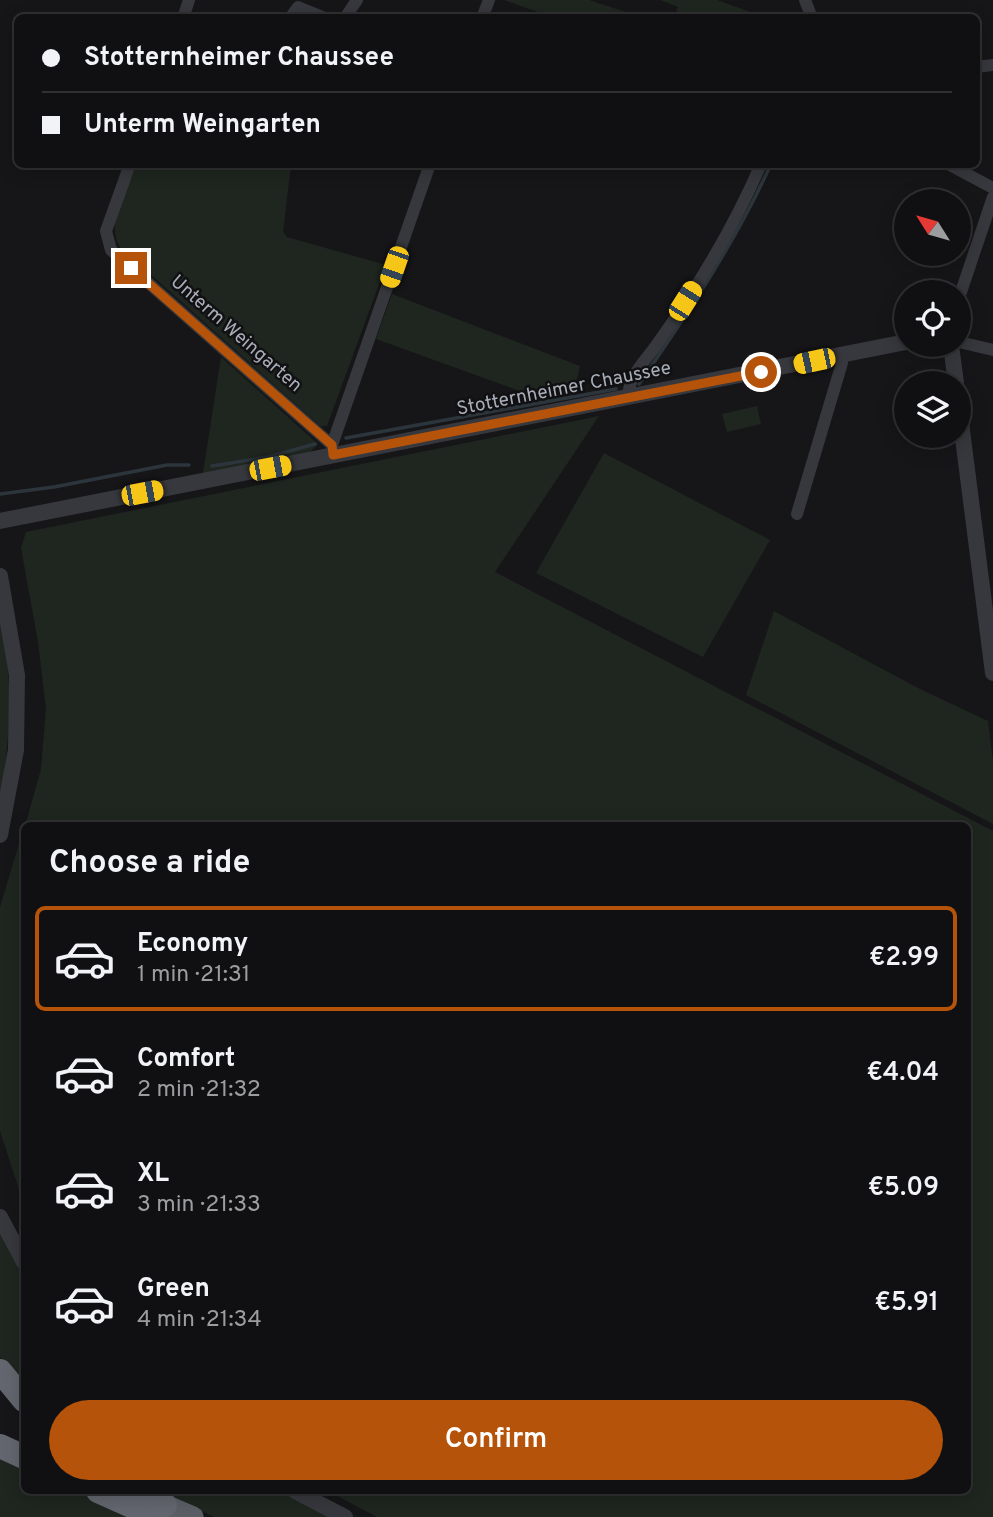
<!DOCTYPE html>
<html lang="en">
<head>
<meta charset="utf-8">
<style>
  :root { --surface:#101012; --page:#1e1e20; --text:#f1f3f6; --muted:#9c9d9f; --line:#303032; --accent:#b45309 }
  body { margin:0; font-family:Overpass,sans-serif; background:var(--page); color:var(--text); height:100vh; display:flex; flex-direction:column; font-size:26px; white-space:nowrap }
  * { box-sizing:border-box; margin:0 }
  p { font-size:23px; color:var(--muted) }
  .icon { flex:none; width:38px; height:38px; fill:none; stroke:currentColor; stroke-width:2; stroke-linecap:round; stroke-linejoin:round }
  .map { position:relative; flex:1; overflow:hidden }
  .side { position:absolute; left:21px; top:822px; width:950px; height:672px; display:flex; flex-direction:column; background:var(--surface); border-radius:10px; box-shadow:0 4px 18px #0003,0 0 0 2px var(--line) }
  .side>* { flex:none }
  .hud { position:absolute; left:14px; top:14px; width:966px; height:154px; border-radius:10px; box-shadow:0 4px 18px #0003,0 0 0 2px var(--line); display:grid; align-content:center; height:154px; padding:0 28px; background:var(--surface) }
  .needle { width:46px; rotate:307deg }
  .buttons { position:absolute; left:894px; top:189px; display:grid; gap:14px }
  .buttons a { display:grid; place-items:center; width:77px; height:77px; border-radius:50%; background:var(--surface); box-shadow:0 4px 18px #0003,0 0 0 2px var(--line); font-size:35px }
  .end { position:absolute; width:32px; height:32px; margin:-16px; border:9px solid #b45309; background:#fff; box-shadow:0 0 0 4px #fff }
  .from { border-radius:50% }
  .car { position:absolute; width:21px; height:42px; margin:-21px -10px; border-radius:9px; box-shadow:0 0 5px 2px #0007; background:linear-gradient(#f5c518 24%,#345 0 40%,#f5c518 0 76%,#345 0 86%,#f5c518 0) }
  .hud b { display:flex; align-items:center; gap:24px; height:66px; font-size:26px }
  .hud b+b { border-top:2px solid var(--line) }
  .hud i { width:18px; height:18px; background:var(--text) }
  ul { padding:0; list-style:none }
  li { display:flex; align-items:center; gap:21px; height:105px; margin:0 14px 10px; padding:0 14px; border:4px solid transparent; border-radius:10px }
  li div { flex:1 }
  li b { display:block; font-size:26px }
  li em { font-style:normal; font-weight:600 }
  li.on { border-color:var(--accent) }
  li>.icon { width:63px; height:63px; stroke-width:1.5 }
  h2 { padding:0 28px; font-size:32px; line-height:84px }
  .action { display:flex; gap:14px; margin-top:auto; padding:14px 28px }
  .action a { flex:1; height:80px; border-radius:42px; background:var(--accent); color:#fff; font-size:28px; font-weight:600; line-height:80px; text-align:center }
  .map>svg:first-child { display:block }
</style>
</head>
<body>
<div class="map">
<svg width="993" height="1517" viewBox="0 0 993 1517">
  <rect width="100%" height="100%" fill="#161618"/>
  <g fill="#1e261f">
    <path d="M504 0H589L641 17H552Z"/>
    <path d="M660 0H717L765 17H674L678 7Z"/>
    <path d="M137 165H291L283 232 287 237 386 265 327 426H320L120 247C105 224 127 189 137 165Z"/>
    <path d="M392 294 580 366 574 392 539 398 376 339Z"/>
    <path d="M221 357 318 444 309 453 203 473Z"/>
    <path d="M757 406 761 424 727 432 722 414Z"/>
    <path d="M599 416 495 572 993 831V1517H377L328 1491H968V826H25L41 769 46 709 38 642 21 548 26 532Z"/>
    <path d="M604 453 770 540 703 657 536 573Z"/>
    <path d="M0 606C14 674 10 740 0 808Z"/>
    <path d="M774 611 920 689 988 721 993 761V824L746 695Z"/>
    <path d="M24 827V1205L0 1131V907Z"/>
    <path d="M0 1232 24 1274V1388L0 1357Z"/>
    <path d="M0 1455 24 1466V1491H83L138 1517H0Z"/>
    <path d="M159 1491H283L333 1517H214Z"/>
  </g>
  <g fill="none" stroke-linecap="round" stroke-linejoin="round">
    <g stroke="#2c353c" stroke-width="3.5">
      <path d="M639 384C688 313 735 243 771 164"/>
      <path d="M346 438 616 389"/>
      <path d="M212 466 268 457 315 444"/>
      <path d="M0 494 54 487 167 465H189"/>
    </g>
    <g stroke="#37383d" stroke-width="12">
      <path d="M805 0 812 18"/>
      <path d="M183 18 189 0"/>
      <path d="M290 18 298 7 325 18"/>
      <path d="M345 18 357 0"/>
      <path d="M482 18 489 0"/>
      <path d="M976 67 993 65"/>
      <path d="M130 164 106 231 111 250 332 445 333 455"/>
      <path d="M948 164 993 188"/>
      <path d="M959 298 993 197"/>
      <path d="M959 342 993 350"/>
      <path d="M629 398C626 379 645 361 655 347 696 290 733 229 761 164"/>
      <path d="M332 445 430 164"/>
      <path d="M797 514 842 363 840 356"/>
    </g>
    <g stroke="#37383d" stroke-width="16">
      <path d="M951 345 956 383"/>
      <path d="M959 407 993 673"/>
      <path d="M0 521 906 342"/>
      <path d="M0 576 17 675 16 750 0 835"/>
      <path d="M0 1217 24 1262"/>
      <path d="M295 1491 345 1517"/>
    </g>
    <path stroke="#5b5e65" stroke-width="21" d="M165 1505 193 1517"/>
    <g stroke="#63666e" stroke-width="24">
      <path d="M0 1371 24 1400"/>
      <path d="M0 1446 24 1457"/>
      <path d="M98 1491 156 1517"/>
      <path d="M144 1491 165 1505"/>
    </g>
  </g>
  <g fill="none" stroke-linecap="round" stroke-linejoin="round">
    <path stroke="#b45309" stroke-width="9" d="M131 268 332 445 333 455 761 372"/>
  </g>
  <g text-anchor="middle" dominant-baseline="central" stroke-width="5" stroke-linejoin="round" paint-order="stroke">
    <g font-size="19" fill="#a8adb8" stroke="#111113">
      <text transform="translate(236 334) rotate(41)">Unterm Weingarten</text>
      <text transform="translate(564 389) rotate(-11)">Stotternheimer Chaussee</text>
    </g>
  </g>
</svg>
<div class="buttons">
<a><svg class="needle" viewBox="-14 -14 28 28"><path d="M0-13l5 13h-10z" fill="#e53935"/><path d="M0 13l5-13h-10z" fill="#9c9d9f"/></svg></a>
<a><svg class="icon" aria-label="locate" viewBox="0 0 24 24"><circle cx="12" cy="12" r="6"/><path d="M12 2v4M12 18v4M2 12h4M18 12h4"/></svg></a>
<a><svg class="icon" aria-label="layers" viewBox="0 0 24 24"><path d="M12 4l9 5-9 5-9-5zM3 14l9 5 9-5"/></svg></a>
</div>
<i class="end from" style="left:761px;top:372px"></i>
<i class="end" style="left:131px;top:268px"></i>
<i class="car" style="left:394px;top:267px;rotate:199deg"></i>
<i class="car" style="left:685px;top:301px;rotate:32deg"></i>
<i class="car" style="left:814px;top:361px;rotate:258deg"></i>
<i class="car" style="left:270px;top:468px;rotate:79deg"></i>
<i class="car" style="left:142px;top:493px;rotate:79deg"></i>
<div class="hud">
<b><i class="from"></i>Stotternheimer Chaussee</b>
<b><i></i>Unterm Weingarten</b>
</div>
<section class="side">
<h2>Choose a ride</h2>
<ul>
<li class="on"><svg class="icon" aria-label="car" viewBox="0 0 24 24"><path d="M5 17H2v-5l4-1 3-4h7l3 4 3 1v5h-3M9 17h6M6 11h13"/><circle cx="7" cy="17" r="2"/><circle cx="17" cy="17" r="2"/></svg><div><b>Economy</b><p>1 min · 21:31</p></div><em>€2.99</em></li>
<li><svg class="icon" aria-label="car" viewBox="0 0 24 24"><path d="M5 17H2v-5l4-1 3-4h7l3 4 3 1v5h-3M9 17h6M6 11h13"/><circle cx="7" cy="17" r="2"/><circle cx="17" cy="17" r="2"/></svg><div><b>Comfort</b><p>2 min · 21:32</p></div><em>€4.04</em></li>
<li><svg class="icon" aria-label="car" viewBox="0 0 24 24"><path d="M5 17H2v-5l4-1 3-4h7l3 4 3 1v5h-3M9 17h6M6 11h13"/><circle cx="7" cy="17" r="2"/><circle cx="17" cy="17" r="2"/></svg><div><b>XL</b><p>3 min · 21:33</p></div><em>€5.09</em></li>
<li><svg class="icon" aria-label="car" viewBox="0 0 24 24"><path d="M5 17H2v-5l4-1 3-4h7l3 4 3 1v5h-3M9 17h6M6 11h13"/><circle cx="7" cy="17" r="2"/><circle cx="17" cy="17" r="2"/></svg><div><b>Green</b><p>4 min · 21:34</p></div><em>€5.91</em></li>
</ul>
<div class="action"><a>Confirm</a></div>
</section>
</div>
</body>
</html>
